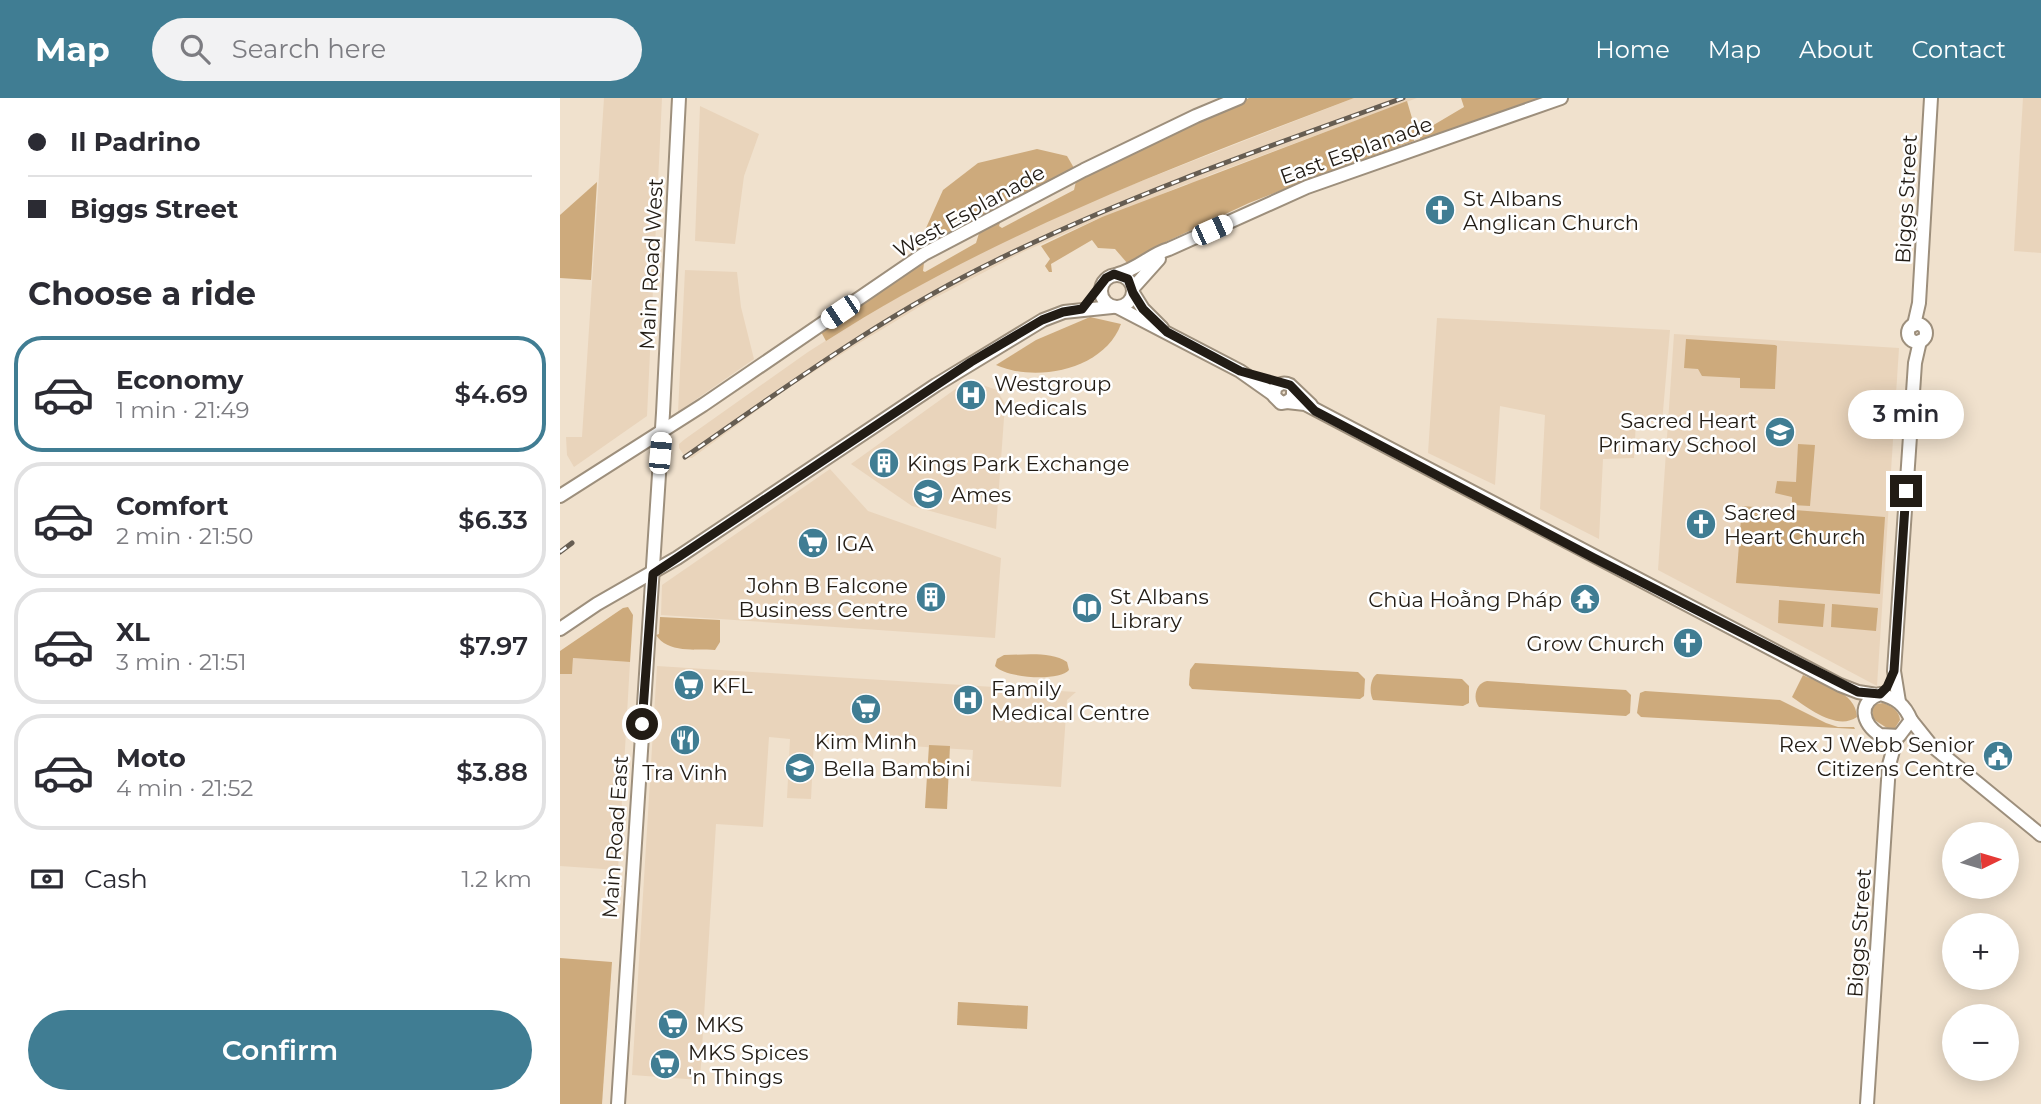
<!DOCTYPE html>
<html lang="en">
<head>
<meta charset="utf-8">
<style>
  :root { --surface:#fff; --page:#f2f2f3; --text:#2b2b33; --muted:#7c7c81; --line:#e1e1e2; --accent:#407d93 }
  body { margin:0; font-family:Montserrat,sans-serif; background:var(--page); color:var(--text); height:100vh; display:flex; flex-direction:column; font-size:26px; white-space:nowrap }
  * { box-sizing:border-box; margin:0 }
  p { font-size:23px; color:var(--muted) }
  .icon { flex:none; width:38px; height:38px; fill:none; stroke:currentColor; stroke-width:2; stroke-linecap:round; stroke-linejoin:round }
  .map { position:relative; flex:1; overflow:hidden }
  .details { display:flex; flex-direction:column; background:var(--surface); width:560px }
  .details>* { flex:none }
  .banner { display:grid; align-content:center; height:154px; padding:0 28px; background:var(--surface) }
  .needle { width:46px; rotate:85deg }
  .controls { position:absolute; left:1382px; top:724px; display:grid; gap:14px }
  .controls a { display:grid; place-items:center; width:77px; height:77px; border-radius:50%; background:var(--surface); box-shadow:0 4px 18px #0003; font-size:35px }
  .end { position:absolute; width:32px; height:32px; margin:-16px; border:9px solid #221c15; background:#fff; box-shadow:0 0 0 4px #fff }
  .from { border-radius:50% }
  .bubble { position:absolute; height:49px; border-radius:24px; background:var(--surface); box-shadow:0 4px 18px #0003; font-size:23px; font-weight:600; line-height:49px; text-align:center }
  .car { position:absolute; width:21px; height:42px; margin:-21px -10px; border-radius:9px; box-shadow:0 0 5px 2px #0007; background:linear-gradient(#fff 24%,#345 0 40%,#fff 0 76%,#345 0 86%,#fff 0) }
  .banner b { display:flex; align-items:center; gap:24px; height:66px; font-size:26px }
  .banner b+b { border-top:2px solid var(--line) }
  .banner i { width:18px; height:18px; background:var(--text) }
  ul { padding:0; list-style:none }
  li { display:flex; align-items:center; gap:21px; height:116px; margin:0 14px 10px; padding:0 14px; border:4px solid var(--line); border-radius:28px }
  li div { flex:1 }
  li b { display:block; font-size:26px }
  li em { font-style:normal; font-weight:600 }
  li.on { border-color:var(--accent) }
  li>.icon { width:63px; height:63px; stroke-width:1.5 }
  h2 { padding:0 28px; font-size:32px; line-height:84px }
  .pay { display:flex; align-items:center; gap:18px; height:77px; padding:0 28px; font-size:26px }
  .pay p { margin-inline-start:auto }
  .button { display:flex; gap:14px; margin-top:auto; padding:14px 28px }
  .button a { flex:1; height:80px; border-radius:42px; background:var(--accent); color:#fff; font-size:28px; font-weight:600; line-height:80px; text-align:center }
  header { display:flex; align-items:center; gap:42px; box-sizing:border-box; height:98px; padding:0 35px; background:var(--accent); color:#fff }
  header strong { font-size:33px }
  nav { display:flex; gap:38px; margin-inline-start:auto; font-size:24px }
  .search { width:490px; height:63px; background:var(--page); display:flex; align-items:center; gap:18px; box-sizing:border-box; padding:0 24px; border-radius:38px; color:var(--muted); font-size:26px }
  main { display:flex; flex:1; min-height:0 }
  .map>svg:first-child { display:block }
</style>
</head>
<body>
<header>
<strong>Map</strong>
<div class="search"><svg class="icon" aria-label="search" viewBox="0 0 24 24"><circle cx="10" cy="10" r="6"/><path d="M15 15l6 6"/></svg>Search here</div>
<nav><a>Home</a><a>Map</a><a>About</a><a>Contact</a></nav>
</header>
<main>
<section class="details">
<div class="banner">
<b><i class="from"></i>Il Padrino</b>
<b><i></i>Biggs Street</b>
</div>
<h2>Choose a ride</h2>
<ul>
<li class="on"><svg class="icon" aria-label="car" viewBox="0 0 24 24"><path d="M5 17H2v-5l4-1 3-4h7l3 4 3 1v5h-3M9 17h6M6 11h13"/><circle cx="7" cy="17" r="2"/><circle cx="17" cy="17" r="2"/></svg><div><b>Economy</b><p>1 min · 21:49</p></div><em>$4.69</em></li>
<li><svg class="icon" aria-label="car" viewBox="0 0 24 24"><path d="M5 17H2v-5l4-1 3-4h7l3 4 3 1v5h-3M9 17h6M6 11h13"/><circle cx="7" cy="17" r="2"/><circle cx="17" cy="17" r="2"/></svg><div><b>Comfort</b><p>2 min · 21:50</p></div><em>$6.33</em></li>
<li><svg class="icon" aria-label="car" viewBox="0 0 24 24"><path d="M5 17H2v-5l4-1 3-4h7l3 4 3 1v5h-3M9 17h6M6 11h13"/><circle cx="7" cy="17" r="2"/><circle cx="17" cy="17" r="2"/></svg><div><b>XL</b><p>3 min · 21:51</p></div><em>$7.97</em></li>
<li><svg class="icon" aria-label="car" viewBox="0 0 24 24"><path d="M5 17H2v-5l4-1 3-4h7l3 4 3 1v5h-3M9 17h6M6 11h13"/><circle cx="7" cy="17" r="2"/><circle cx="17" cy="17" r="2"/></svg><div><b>Moto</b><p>4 min · 21:52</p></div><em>$3.88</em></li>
</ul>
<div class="pay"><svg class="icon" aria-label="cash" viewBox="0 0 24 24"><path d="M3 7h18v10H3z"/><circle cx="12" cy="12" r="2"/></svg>Cash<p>1.2 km</p></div>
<div class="button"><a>Confirm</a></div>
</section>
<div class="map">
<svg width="1481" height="1006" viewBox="0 0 1481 1006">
  <rect width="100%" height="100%" fill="#f0e1cd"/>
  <g fill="#e9d4bb">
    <path d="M44 0H102L87 318 14 369 7 357 6 339H22Z"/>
    <path d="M794 0H857L647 78 635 85 626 86 558 115 542 119 463 154 369 203 301 244 228 290 132 360H126L119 350V346L125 341 248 254 306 217 385 173 487 122 574 86Z"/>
    <path d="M1463 0H1481V155L1454 153Z"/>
    <path d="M140 8 199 36 184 78 175 146 135 143Z"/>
    <path d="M125 172 177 174 181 209 194 261 118 314Z"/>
    <path d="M877 220 1110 232 1102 325 1076 323 1074 360 1043 361 1039 441 980 411 985 317 940 308 935 387 868 355Z"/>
    <path d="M1114 236 1339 250 1317 588 1098 472Z"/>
    <path d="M408 282 437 292 445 306 436 431 352 408 291 366Z"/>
    <path d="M270 371 308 413 441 460 435 540 101 517 102 487Z"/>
    <path d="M13 560 70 564 58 772 0 768V576H12Z"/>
    <path d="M97 568 516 594 507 602 501 689 411 683 413 652 254 642 251 701 227 700 230 641 209 639 203 729 156 726 140 982 72 977Z"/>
  </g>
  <g fill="#cdaa7c">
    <path d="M689 0H794C612 69 430 138 266 243L260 232 345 175 364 165 363 173 365 174 416 145 420 132 441 120 439 128 442 130 514 92 517 79Z"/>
    <path d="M901 0H983L860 43V35L904 9Z"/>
    <path d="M847 3 854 27V43L773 72 689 105 595 149 581 161 568 166 555 151 538 150 532 142 491 166 492 174H489L485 168 490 161 481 148 542 119Z"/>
    <path d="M477 51 507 58 514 70 373 148 366 147 362 139 383 92 418 65Z"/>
    <path d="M37 84 31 182 0 180V117Z"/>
    <path d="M530 219 561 226C544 272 476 285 436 267L476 242Z"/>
    <path d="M1126 241 1215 247 1217 248 1215 291 1180 290V280L1142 278 1138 271 1124 270Z"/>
    <path d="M1238 346 1255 347 1250 408 1232 407V399L1215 395 1217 383 1236 384Z"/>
    <path d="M1182 408 1325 419 1320 496 1176 485Z"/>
    <path d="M1219 502 1265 506 1263 529 1218 525Z"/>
    <path d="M1272 506 1318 510 1316 533 1271 529Z"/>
    <path d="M68 509 73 517 70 564 13 560 12 576H0V553L63 510Z"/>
    <path d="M100 519 160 522V544L155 552C136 551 107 555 96 537L99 536Z"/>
    <path d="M444 557C463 557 491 553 507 564L509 572C499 584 445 580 435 568L437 561Z"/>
    <path d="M635 565 798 574 805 581 804 598 800 601 632 591 629 587 630 572Z"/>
    <path d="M817 576 902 581 909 588V605L903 608 813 602C809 595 810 580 817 576Z"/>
    <path d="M1243 577C1261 586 1296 593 1297 619 1277 633 1248 610 1232 599Z"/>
    <path d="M927 583 1066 592 1071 597 1070 615 1066 618 919 609C912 600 916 585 927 583Z"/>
    <path d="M1085 593 1220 602 1266 625 1278 629H1294L1295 631 1081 619 1077 615 1080 595Z"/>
    <path d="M1323 605C1331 608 1339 612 1340 622L1335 630H1327L1313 621 1312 611 1316 606Z"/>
    <path d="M369 647 390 648 387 711 365 710Z"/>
    <path d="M0 860 52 864 42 1006H0Z"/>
    <path d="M398 904 468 908 467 931 397 927Z"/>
  </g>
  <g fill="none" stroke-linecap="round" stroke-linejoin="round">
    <g stroke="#9d8f7c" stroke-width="16">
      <g id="secondary">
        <path d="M558 176C578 171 591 156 609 151L747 89 1001 0"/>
        <circle cx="557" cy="193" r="16"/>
        <path d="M573 190 599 161"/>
        <path d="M573 195 583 211 602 230"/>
        <path d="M557 209 680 273 714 297"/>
        <circle cx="1357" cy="235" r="9"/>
        <path d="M1354 227 1359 205 1371 0"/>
        <path d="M733 291V299L727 304 721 305 714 298 715 290C720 285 724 284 730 287L751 307"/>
        <path d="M727 304 745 306 1280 587 1298 594 1317 597"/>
        <path d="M0 398 143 307 364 156 524 72 636 18 679 0"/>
        <path d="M0 531 37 506 117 460 376 287 483 222 504 214 552 209"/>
        <path d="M1320 596C1336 600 1345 607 1351 622L1339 638 1320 637C1302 626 1297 604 1320 596Z"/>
        <path d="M1339 604 1334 573 1355 265 1360 243"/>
        <path d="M1351 622 1371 647 1481 737"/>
        <path d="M58 1006 103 315 119 0"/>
        <path d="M1307 1006 1329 667 1337 638"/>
      </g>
    </g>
    <use href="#secondary" stroke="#fff" stroke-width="12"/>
    <g stroke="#665d52" stroke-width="5">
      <g id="rail">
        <path d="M125 359C227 288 327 215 439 161 569 97 707 49 843 0"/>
        <path d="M0 454 12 445"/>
      </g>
    </g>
    <use href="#rail" stroke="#fff" stroke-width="2.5" stroke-dasharray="8" stroke-linecap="butt"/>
  </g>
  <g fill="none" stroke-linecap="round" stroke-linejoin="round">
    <path stroke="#221c15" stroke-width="9" d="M82 626 93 476 411 264 482 222 503 214 522 211 546 180 554 176 568 181 573 195 583 211 607 234 680 273 730 287 755 313 1034 460 1298 594 1320 596 1327 589 1334 573 1346 393"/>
  </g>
  <defs>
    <g id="church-disc" transform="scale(1.575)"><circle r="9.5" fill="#407d93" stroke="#fff"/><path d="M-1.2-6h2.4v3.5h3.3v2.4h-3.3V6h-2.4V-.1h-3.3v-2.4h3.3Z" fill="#fff"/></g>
    <g id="hospital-disc" transform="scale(1.575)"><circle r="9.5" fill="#407d93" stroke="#fff"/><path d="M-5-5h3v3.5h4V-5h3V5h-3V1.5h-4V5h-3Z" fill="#fff"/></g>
    <g id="school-disc" transform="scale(1.575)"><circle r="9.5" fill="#407d93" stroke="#fff"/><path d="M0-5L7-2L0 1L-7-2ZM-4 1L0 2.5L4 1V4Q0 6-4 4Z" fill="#fff"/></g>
    <g id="building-disc" transform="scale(1.575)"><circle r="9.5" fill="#407d93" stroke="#fff"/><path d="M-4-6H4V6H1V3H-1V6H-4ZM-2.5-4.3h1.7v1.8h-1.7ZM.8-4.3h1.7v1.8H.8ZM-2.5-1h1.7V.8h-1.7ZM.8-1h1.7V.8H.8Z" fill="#fff"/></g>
    <g id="university-disc" transform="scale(1.575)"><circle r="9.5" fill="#407d93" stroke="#fff"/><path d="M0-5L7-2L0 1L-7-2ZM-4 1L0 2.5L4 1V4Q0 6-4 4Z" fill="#fff"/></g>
    <g id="supermarket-disc" transform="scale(1.575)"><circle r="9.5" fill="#407d93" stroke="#fff"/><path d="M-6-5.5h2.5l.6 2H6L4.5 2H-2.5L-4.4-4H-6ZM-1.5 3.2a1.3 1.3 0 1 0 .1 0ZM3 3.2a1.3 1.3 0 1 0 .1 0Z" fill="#fff"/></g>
    <g id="temple-disc" transform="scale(1.575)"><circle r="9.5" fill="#407d93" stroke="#fff"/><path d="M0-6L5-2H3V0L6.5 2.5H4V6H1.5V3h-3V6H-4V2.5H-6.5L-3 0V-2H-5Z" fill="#fff"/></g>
    <g id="library-disc" transform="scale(1.575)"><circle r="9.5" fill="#407d93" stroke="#fff"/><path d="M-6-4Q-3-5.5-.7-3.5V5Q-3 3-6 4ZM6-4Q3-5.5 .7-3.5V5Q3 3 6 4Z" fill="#fff"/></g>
    <g id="restaurant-disc" transform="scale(1.575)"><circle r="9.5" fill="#407d93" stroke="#fff"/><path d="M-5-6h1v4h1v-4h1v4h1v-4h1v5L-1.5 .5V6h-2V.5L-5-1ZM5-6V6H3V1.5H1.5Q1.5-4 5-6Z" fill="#fff"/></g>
    <g id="civic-disc" transform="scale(1.575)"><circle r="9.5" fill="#407d93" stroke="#fff"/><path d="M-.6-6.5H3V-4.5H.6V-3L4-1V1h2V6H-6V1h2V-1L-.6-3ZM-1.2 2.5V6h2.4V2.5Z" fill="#fff"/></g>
  </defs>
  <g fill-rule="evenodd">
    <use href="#church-disc" x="880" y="112"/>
    <use href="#hospital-disc" x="411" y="297"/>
    <use href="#school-disc" x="1220" y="334"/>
    <use href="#building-disc" x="324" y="365"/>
    <use href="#university-disc" x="368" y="396"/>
    <use href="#church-disc" x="1141" y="426"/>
    <use href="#supermarket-disc" x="253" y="445"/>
    <use href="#building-disc" x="371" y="499"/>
    <use href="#temple-disc" x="1025" y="501"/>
    <use href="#library-disc" x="527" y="510"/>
    <use href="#church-disc" x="1128" y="545"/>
    <use href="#supermarket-disc" x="129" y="587"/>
    <use href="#hospital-disc" x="408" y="602"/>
    <use href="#supermarket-disc" x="306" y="611"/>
    <use href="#restaurant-disc" x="125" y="642"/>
    <use href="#civic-disc" x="1438" y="658"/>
    <use href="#school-disc" x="240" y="670"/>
    <use href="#supermarket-disc" x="113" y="926"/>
    <use href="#supermarket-disc" x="105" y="966"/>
  </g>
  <g text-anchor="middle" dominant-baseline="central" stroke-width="5" stroke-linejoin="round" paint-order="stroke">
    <g font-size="21" fill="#221c15" stroke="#fff">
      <text transform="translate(796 52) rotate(-20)">East Esplanade</text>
      <text transform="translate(1346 101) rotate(-87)">Biggs Street</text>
      <text transform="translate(409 113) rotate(-29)">West Esplanade</text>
      <text transform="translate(91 166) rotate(-87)">Main Road West</text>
      <text transform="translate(55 739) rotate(-86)">Main Road East</text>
      <text transform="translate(1299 835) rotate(-86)">Biggs Street</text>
    </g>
    <g font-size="21" fill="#221c15" stroke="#fff" text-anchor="start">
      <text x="903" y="100">St Albans<tspan x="903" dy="24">Anglican Church</tspan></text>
      <text x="434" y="285">Westgroup<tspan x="434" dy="24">Medicals</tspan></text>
      <text x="1197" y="322" text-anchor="end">Sacred Heart<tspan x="1197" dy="24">Primary School</tspan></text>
      <text x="347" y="365">Kings Park Exchange</text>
      <text x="391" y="396">Ames</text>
      <text x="1164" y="414">Sacred<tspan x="1164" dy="24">Heart Church</tspan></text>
      <text x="276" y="445">IGA</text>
      <text x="348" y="487" text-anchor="end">John B Falcone<tspan x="348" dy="24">Business Centre</tspan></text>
      <text x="550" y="498">St Albans<tspan x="550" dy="24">Library</tspan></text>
      <text x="1002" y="501" text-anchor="end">Chùa Hoằng Pháp</text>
      <text x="1105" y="545" text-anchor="end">Grow Church</text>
      <text x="152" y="587">KFL</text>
      <text x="431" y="590">Family<tspan x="431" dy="24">Medical Centre</tspan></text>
      <text x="306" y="643" text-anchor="middle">Kim Minh</text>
      <text x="1415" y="646" text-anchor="end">Rex J Webb Senior<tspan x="1415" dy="24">Citizens Centre</tspan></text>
      <text x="263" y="670">Bella Bambini</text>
      <text x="125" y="674" text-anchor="middle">Tra Vinh</text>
      <text x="136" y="926">MKS</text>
      <text x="128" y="954">MKS Spices<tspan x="128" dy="24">'n Things</tspan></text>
    </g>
  </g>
</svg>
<div class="controls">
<a><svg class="needle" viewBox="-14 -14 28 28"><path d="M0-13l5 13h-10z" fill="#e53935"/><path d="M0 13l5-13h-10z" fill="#7c7c81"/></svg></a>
<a>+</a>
<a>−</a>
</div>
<i class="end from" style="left:82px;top:626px"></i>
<i class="end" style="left:1346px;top:393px"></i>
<div class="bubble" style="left:1288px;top:292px;width:116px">3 min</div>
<i class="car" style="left:652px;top:132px;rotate:66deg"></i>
<i class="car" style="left:280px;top:214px;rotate:236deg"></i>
<i class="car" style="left:100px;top:355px;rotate:5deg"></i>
</div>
</main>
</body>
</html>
